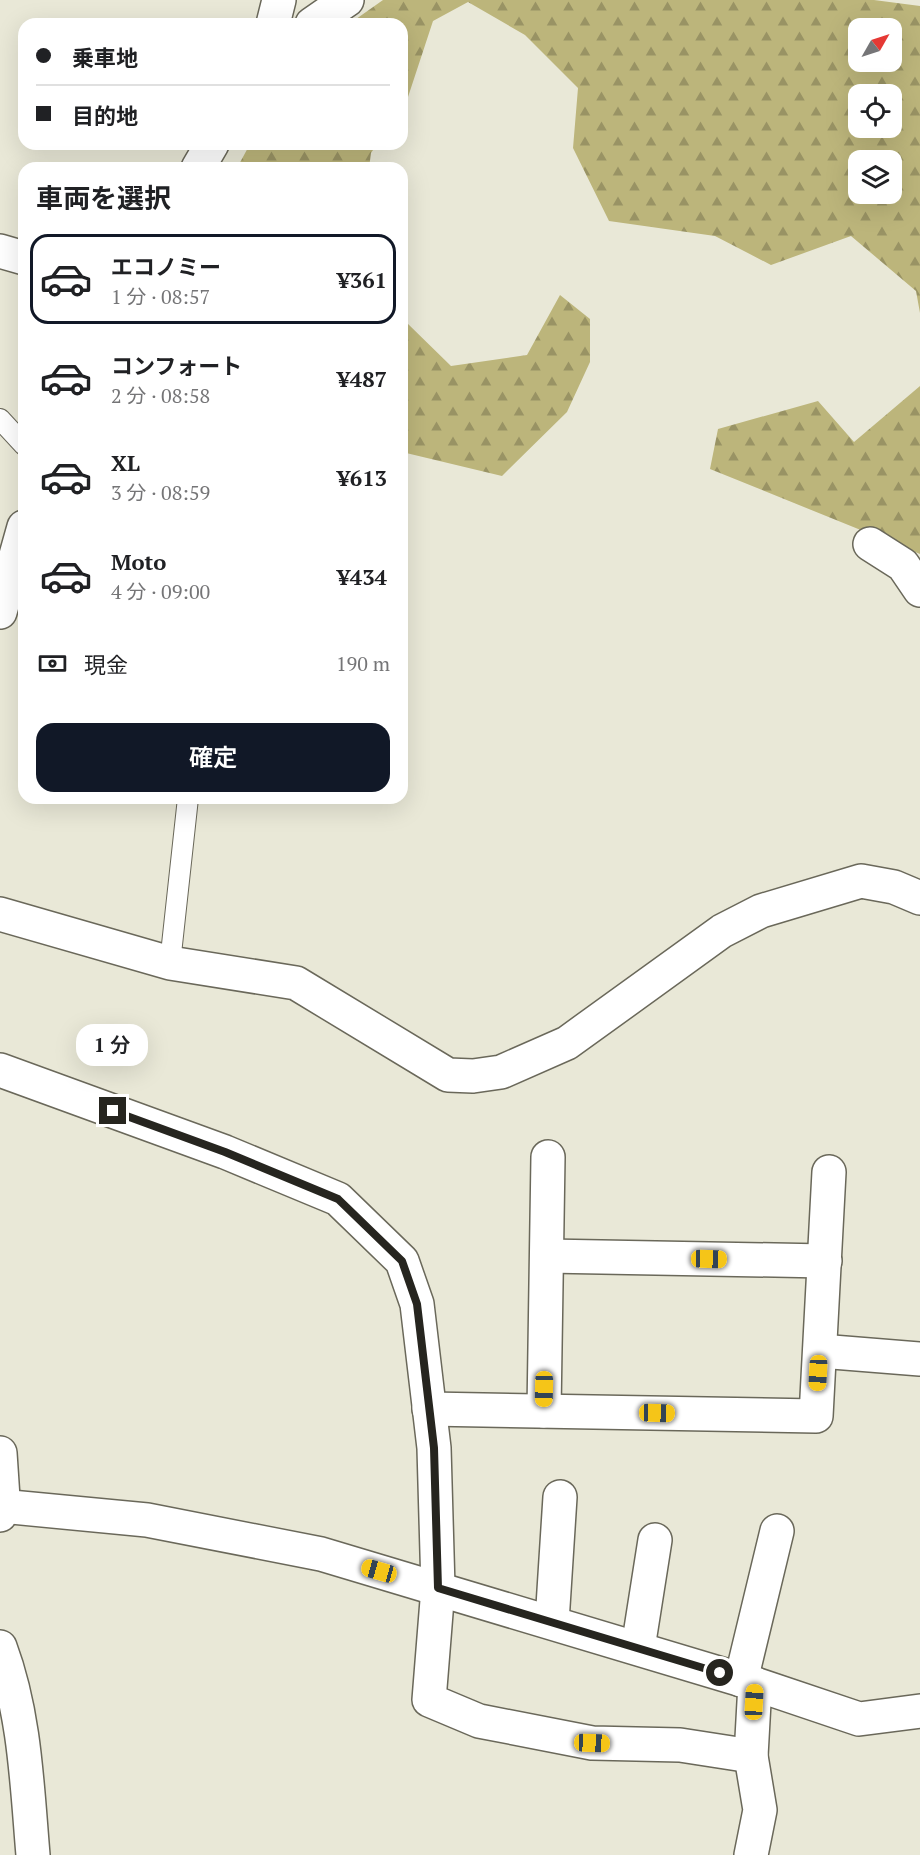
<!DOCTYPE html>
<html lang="ja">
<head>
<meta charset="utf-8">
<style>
  :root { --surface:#fff; --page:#f6f6f6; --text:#202124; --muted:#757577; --line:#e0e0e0; --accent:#111827 }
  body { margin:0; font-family:"PT Serif","Noto Sans JP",serif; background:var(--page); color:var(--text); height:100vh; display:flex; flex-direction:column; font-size:22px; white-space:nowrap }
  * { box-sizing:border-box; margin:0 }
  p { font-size:20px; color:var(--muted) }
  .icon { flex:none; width:33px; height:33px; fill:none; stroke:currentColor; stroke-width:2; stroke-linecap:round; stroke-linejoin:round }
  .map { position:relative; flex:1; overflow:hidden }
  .drawer { position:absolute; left:18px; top:162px; width:390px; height:642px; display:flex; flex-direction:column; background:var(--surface); border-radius:18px; box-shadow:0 6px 24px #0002 }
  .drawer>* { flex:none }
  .top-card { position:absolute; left:18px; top:18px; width:390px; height:132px; border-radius:18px; box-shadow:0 6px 24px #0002; display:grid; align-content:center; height:132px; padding:0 18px; background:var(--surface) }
  .needle { width:39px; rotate:51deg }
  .controls { position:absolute; left:848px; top:18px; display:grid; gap:12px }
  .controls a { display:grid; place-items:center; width:54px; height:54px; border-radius:12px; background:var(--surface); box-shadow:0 6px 24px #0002; font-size:30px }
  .end { position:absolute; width:27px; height:27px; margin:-14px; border:8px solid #26251f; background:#fff; box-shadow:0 0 0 3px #fff }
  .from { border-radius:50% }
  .bubble { position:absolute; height:42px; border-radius:18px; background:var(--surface); box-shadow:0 6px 24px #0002; font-size:20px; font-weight:600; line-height:42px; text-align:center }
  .car { position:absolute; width:18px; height:36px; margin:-18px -9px; border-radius:8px; box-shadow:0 0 4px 2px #0007; background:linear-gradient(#f5c518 24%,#345 0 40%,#f5c518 0 76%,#345 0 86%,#f5c518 0) }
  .top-card b { display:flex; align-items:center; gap:21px; height:57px; font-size:22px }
  .top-card b+b { border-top:2px solid var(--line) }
  .top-card i { width:15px; height:15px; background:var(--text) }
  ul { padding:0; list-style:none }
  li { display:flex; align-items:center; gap:18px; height:90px; margin:0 12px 9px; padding:0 6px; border:3px solid transparent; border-radius:18px }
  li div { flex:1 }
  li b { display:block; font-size:22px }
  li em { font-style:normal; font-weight:600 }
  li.on { border-color:var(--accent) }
  li>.icon { width:54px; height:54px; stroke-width:1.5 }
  h2 { padding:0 18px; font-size:27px; line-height:72px }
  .pay { display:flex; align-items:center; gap:15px; height:66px; padding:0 18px; font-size:22px }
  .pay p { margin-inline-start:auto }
  .action { display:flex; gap:12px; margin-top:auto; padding:12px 18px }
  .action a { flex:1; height:69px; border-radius:18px; background:var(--accent); color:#fff; font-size:24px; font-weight:600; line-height:69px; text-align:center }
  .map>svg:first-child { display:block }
</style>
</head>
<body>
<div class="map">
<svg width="920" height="1855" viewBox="0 0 920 1855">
  <defs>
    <pattern id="forest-firs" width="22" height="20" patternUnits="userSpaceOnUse" patternTransform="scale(1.5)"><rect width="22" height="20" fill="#bcb57b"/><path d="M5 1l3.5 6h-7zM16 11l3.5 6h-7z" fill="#999364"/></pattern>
  </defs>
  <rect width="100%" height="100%" fill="#e9e8d7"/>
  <g fill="url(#forest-firs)" fill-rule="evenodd">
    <path d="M383 0H874L920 6V313L916 291 851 236 771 265 715 236 609 221 573 148 578 88 525 35 468 2 433 21 408 97 402 105V24H349ZM858 28H891V62H858ZM891 94V128H858V94ZM858 160H891V194H858Z"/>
    <path d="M250 144H377L371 153 369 168H237Z"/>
    <path d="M560 295 590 319V362L567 412 502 476 402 452V314L406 322 451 366 527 355Z"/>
    <path d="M920 386V554L710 469 718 429 818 401 854 442Z"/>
  </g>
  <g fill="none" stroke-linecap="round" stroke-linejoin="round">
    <g stroke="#6a685a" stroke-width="22">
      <g id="lane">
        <path d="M0 419 24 445"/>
        <path d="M170 963 188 798"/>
      </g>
    </g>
    <g stroke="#6a685a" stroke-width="36">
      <g id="street">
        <path d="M273 24 279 0"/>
        <path d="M312 24 347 0"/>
        <path d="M198 168 212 144"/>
        <path d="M0 251 24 258"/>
        <path d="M870 544 903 565 920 590"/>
        <path d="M0 612 24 527"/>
        <path d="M0 914 170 963 296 983 448 1075 473 1076 501 1072 567 1043 722 931 761 911 861 881 894 887 920 898"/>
        <path d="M0 1070 225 1152 338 1199 402 1261 417 1304 434 1448 438 1588 429 1700 479 1721 592 1743 680 1745 751 1756"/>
        <path d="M547 1256 825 1261"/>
        <path d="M820 1351 920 1359"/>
        <path d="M429 1409 816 1416 829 1172"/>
        <path d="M544 1411 548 1157"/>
        <path d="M0 1453 3 1498 0 1515"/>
        <path d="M0 1506 147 1520 321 1554 755 1684 859 1719 920 1711"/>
        <path d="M552 1622 560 1497"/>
        <path d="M638 1648 655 1540"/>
        <path d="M741 1680 777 1531"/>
        <path d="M751 1855 760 1810 751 1756 755 1684"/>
      </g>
    </g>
    <g stroke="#6a685a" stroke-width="36">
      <path id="secondary" d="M0 1647C25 1714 27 1785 33 1855"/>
    </g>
    <use href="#lane" stroke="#fff" stroke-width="20"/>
    <use href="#street" stroke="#fff" stroke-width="33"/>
    <use href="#secondary" stroke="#fff" stroke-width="33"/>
  </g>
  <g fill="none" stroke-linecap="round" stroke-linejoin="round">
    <path stroke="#26251f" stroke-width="8" d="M113 1111 225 1152 338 1199 402 1261 417 1304 434 1448 438 1588 720 1673"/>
  </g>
</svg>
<div class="controls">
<a><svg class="needle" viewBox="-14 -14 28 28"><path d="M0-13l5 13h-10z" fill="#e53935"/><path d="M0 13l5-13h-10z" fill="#757577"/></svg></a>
<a><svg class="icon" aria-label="locate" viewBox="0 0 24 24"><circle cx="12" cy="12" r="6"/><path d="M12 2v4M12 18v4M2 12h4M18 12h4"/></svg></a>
<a><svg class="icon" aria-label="layers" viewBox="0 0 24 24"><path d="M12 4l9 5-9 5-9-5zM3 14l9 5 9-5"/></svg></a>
</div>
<i class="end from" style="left:720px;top:1673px"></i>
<i class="end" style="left:113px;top:1111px"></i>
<div class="bubble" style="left:76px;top:1024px;width:72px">1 分</div>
<i class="car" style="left:709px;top:1259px;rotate:91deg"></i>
<i class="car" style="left:818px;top:1373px;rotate:183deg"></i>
<i class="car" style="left:544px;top:1389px;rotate:181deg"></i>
<i class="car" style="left:657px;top:1413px;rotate:91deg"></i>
<i class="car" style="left:379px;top:1571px;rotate:286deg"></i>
<i class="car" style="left:754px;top:1702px;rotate:3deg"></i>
<i class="car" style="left:592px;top:1743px;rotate:92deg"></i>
<div class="top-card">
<b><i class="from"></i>乗車地</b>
<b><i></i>目的地</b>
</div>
<section class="drawer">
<h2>車両を選択</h2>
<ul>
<li class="on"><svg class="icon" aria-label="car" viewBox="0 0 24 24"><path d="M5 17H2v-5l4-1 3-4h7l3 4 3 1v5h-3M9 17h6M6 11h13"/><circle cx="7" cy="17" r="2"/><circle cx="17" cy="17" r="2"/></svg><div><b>エコノミー</b><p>1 分 · 08:57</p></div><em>¥361</em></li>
<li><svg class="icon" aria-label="car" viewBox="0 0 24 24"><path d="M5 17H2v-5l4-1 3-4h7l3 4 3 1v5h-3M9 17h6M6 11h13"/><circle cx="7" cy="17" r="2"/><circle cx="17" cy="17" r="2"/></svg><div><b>コンフォート</b><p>2 分 · 08:58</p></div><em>¥487</em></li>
<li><svg class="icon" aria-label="car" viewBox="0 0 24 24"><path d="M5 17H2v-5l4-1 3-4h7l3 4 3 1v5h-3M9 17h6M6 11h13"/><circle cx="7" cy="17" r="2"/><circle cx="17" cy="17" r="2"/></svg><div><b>XL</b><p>3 分 · 08:59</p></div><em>¥613</em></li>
<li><svg class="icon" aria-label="car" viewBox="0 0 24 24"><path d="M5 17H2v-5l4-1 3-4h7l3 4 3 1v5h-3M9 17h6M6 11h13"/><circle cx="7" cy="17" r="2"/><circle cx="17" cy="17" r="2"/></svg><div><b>Moto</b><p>4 分 · 09:00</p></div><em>¥434</em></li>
</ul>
<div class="pay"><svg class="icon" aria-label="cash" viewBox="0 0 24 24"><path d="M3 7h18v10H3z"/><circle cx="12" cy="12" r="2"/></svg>現金<p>190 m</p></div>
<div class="action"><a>確定</a></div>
</section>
</div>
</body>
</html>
